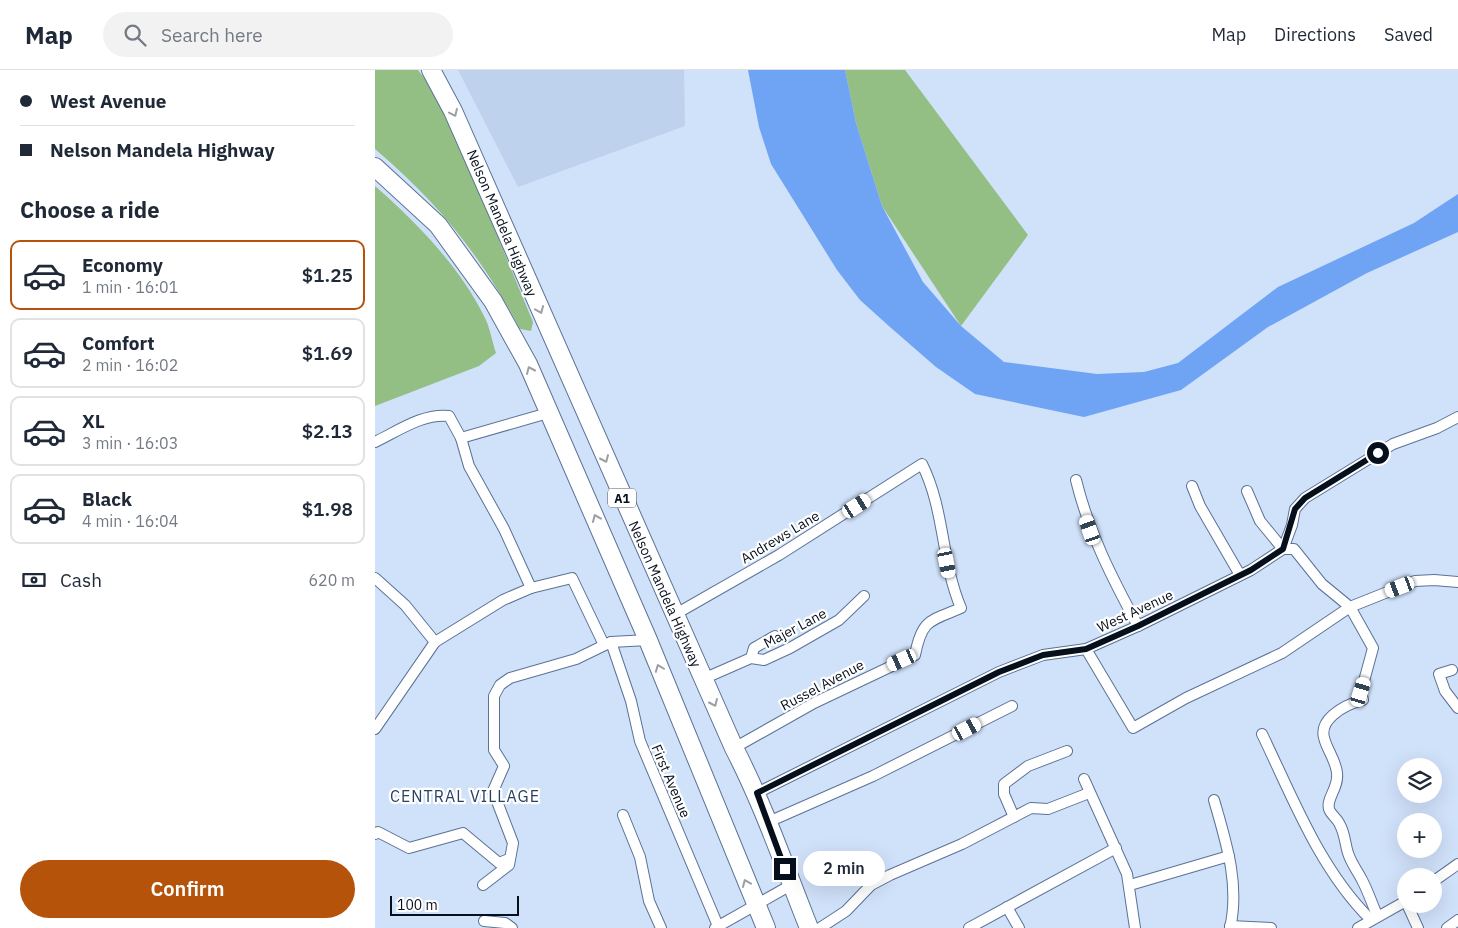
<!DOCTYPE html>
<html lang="en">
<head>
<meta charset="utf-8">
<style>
  :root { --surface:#fff; --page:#f2f2f3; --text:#1f2937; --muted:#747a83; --line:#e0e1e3; --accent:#b45309 }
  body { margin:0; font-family:"IBM Plex Sans",sans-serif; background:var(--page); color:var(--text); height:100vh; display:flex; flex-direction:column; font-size:19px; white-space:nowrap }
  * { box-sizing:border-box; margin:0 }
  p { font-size:16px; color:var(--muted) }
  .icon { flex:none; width:28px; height:28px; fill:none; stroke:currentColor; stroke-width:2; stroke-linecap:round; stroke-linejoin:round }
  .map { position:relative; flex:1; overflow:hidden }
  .sheet { display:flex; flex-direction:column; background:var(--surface); width:375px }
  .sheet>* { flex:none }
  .guide { display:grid; align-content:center; height:110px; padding:0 20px; background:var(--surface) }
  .fabs { position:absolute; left:1022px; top:688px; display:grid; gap:10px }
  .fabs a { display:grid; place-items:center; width:45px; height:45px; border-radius:50%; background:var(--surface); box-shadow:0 5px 20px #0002; font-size:25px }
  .scale { position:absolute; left:15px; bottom:12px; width:129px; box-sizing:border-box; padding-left:5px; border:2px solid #060f1c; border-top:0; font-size:14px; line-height:18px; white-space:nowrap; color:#060f1c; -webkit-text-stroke:4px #fff; paint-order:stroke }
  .end { position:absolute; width:22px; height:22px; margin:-11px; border:6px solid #060f1c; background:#fff; box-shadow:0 0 0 2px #fff }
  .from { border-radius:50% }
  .bubble { position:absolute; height:35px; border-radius:18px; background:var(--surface); box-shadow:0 5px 20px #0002; font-size:16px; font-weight:600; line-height:35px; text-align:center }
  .car { position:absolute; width:15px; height:30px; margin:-15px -8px; border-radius:6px; box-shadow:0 0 4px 1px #0007; background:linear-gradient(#fff 24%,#345 0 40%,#fff 0 76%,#345 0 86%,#fff 0) }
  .guide b { display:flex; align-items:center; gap:18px; height:48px; font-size:19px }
  .guide b+b { border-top:1px solid var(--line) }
  .guide i { width:12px; height:12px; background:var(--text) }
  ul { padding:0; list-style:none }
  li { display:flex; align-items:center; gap:15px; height:70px; margin:0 10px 8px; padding:0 10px; border:2px solid var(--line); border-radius:10px }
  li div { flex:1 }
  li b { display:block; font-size:19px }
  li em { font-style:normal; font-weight:600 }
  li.on { border-color:var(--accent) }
  li>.icon { width:45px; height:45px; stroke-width:1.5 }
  h2 { padding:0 20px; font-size:22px; line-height:60px }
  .pay { display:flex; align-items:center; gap:12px; height:55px; padding:0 20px; font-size:19px }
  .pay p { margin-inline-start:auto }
  .primary-button { display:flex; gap:10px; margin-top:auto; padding:10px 20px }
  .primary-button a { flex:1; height:58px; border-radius:30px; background:var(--accent); color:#fff; font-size:20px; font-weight:600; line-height:58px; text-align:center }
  header { display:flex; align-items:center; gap:30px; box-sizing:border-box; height:70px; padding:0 25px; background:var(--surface); border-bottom:1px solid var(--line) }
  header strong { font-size:24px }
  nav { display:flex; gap:28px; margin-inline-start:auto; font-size:18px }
  .search { width:350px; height:45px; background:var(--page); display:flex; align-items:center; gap:12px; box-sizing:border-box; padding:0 18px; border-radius:28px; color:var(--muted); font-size:19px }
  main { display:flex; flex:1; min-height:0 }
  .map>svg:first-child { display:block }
</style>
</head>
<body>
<header>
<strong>Map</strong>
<div class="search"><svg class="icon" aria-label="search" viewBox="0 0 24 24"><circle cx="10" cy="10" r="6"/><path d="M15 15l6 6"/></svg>Search here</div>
<nav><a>Map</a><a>Directions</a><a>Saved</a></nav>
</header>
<main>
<section class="sheet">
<div class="guide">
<b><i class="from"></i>West Avenue</b>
<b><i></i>Nelson Mandela Highway</b>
</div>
<h2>Choose a ride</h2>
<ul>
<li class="on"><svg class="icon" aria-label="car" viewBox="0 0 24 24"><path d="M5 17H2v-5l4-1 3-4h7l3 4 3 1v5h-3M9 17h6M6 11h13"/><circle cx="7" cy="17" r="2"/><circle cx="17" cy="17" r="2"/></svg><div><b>Economy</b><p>1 min · 16:01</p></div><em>$1.25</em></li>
<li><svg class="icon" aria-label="car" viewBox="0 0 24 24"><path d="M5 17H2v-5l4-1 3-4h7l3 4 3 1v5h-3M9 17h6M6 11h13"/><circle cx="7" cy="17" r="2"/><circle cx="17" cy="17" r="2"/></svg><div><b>Comfort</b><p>2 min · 16:02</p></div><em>$1.69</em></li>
<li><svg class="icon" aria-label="car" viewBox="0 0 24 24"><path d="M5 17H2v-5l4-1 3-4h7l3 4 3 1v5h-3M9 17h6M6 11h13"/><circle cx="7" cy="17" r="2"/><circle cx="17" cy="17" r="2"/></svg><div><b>XL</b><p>3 min · 16:03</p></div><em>$2.13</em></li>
<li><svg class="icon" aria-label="car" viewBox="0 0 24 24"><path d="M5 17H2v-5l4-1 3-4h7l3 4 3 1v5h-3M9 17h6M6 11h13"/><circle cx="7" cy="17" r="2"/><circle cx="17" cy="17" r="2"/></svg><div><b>Black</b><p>4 min · 16:04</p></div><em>$1.98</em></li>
</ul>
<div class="pay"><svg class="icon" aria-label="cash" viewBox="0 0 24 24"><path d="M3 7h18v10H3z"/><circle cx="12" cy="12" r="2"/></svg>Cash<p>620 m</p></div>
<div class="primary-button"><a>Confirm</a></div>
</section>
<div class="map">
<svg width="1083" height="858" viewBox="0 0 1083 858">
  <rect width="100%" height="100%" fill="#d0e1fa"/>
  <path fill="#bed1ed" d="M83 0H309L310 56 143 117Z"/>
  <g fill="#93be84">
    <path d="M0 0H43L55 16 85 76 158 252 156 261 145 259C105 184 64 134 0 79Z"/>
    <path d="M470 0H530L653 165 586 256 507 136 481 53Z"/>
    <path d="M0 116C42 153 84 196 109 246 115 257 117 271 121 283L104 296 0 336Z"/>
  </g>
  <path fill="#6ea4f3" d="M373 0H470L481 53 507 136 548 212 586 256 629 292 722 304 769 302 803 293 903 217 1039 153 1083 124V162L992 203 893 257 806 320 709 347 600 324 561 297 515 257 485 230 462 200 396 94 384 57Z"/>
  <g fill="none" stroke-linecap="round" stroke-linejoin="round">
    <g stroke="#5a7296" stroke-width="12">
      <g id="street">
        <path d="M86 368 94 396 129 459 156 518"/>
        <path d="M0 372C23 361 48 343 74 346L86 368 173 343"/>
        <path d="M701 410C714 463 737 508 763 556"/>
        <path d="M817 416 825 436 865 505"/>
        <path d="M872 421 885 451 908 479H919L947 514 975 537 1040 511 1059 510 1083 512"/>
        <path d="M0 508 30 535 60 572"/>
        <path d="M299 545 404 485 547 394C570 440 566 491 586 538 555 551 547 549 540 585L439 633 359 678"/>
        <path d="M236 572 256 631 265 671 343 856"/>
        <path d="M711 579 758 658 811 628 907 583 975 537 998 578 986 622 988 630C976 633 967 637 958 645 935 665 960 681 962 703 964 718 951 728 954 739 956 745 963 749 965 755 970 764 970 774 973 783 976 793 983 802 987 810 993 821 997 834 1002 845"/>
        <path d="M376 588 379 578 400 566"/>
        <path d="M1077 600 1064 604 1070 621 1083 638"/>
        <path d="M328 609 376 588 389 590 415 578 464 550 489 526"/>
        <path d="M0 659 60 572 128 530 156 518 197 508 229 575"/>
        <path d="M887 664C918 728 944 798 995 849"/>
        <path d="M709 709 752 804 760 858"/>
        <path d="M382 723 624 602 668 585 711 579 763 556 876 500 908 479 917 455 920 439 930 428 1018 374 1062 358 1083 347"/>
        <path d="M839 730C851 772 865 814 855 858"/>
        <path d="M248 745 265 787 274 831 286 858"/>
        <path d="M639 747 629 724V714L653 696 692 681"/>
        <path d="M391 753 498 706 637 636"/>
        <path d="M0 764 3 762 34 778 88 763 124 793 134 789"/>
        <path d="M1059 811 1083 794"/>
        <path d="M108 815 134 795 138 773 118 721 129 696 119 680V626L125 615 135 608 201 589 236 572 273 570"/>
        <path d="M755 815 854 786"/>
        <path d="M1032 834 1043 858"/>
        <path d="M632 837 644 858"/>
        <path d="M109 851 130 853 137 858"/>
        <path d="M855 856 896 858"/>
        <path d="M340 858 416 815"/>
        <path d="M445 858 471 841 496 815 515 805 587 774 656 738 673 739 714 723"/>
        <path d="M594 858 741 778"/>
        <path d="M983 858 1031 831"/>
        <path d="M1072 858 1083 850"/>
      </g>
    </g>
    <g stroke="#5a7296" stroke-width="20">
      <g id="highway">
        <path d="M56 0 78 41 359 678C389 736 410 798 434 858"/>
        <path d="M0 97 63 155 118 231 153 294 273 570 391 858"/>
      </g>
    </g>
    <use href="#street" stroke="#fff" stroke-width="10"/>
    <use href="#highway" stroke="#fff" stroke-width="18"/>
  </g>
  <defs><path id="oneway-chevron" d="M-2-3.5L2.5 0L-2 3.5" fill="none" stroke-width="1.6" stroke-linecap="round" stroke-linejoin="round" transform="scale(1.25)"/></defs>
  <g stroke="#9b9fa4">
    <use href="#oneway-chevron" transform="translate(79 43) rotate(65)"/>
    <use href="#oneway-chevron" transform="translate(165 240) rotate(67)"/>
    <use href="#oneway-chevron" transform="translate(155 300) rotate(-114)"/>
    <use href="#oneway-chevron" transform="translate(230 389) rotate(66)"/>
    <use href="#oneway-chevron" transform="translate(221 448) rotate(-113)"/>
    <use href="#oneway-chevron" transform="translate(284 598) rotate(-111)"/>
    <use href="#oneway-chevron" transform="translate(339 633) rotate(66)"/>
    <use href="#oneway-chevron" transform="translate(371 813) rotate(-113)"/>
  </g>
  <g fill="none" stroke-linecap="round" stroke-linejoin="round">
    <path stroke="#060f1c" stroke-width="6" d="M410 799 382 723 624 602 668 585 711 579 763 556 876 500 908 479 920 439 930 428 1003 383"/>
  </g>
  <g text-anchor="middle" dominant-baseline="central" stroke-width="4.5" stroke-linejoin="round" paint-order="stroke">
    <rect fill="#fff" stroke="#515760" stroke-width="1" x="233" y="418.5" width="28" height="19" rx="4"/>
    <g font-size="12" font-weight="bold" fill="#060f1c">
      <text x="247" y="428">A1</text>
    </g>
    <g font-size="14" fill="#060f1c" stroke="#fff">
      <text transform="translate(127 153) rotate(67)">Nelson Mandela Highway</text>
      <text transform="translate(405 467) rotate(-31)">Andrews Lane</text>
      <text transform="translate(290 524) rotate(66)">Nelson Mandela Highway</text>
      <text transform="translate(760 541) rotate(-25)">West Avenue</text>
      <text transform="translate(420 558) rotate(-28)">Majer Lane</text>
      <text transform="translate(447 615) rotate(-28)">Russel Avenue</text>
      <text transform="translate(296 711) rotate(67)">First Avenue</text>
    </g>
    <g font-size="16" letter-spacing="1" fill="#2a4061" stroke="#fff">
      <text x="90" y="726">CENTRAL VILLAGE</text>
    </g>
  </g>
</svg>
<div class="fabs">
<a><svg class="icon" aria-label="layers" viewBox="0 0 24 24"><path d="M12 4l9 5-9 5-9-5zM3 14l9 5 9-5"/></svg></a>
<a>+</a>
<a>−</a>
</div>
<div class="scale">100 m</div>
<i class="end from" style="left:1003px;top:383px"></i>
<i class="end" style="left:410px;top:799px"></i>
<div class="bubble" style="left:428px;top:781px;width:82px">2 min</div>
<i class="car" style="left:482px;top:436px;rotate:57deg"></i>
<i class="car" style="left:715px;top:460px;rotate:341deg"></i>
<i class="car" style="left:572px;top:493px;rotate:169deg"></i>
<i class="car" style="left:1025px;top:517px;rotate:249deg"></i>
<i class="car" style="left:527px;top:590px;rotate:246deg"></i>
<i class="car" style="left:986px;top:622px;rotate:17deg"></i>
<i class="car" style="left:592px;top:659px;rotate:62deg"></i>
</div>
</main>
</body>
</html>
